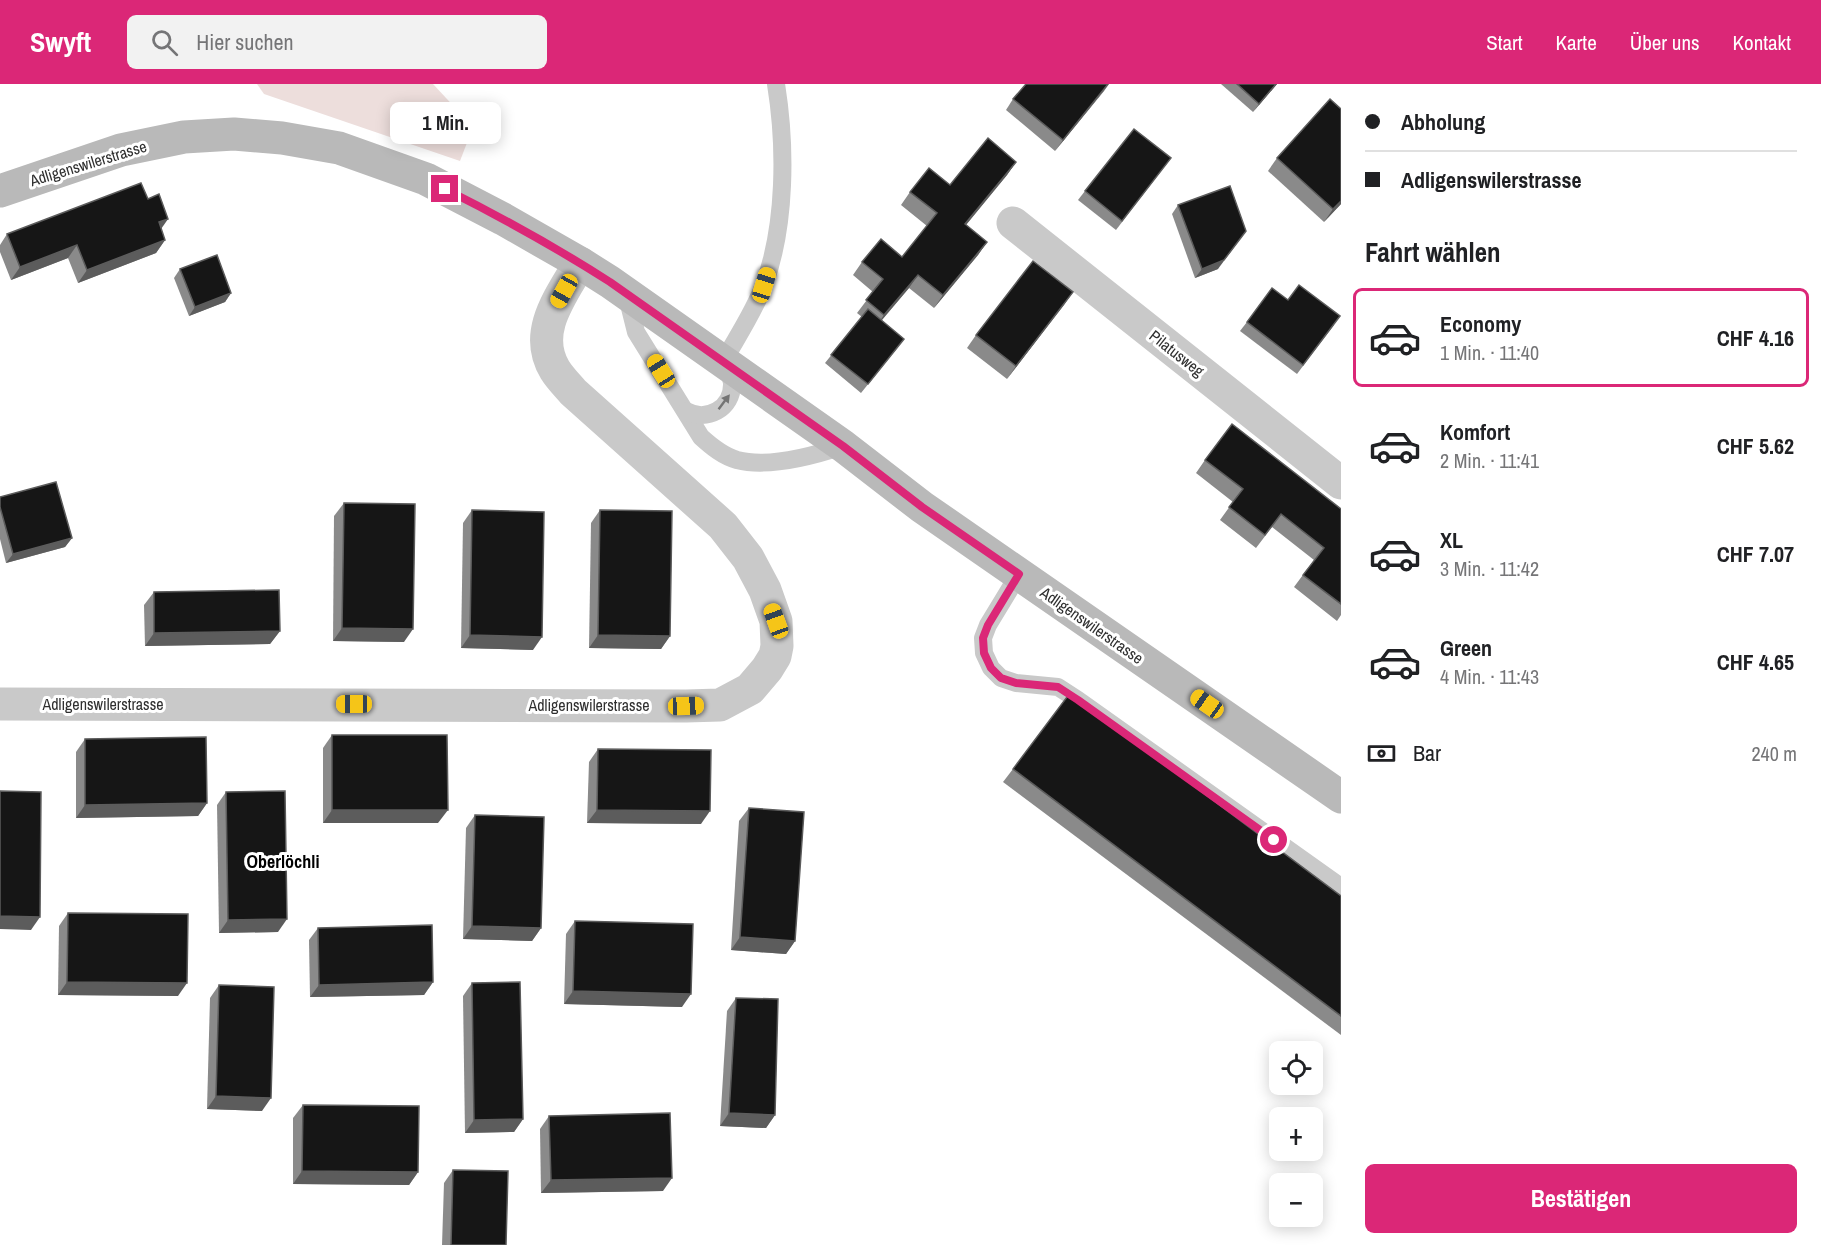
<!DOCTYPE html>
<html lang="de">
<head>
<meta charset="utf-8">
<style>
  :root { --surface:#fff; --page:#f2f2f2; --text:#202124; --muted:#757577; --line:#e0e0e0; --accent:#db2777 }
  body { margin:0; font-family:"Archivo Narrow",sans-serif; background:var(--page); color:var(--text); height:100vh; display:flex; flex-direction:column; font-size:22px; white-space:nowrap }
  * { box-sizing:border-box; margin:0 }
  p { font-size:20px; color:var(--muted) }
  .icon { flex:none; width:33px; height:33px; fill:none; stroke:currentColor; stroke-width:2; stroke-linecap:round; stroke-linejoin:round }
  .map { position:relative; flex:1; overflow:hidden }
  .panel { display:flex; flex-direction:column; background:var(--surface); width:480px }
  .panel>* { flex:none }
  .banner { display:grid; align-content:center; height:132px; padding:0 24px; background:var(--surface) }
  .fabs { position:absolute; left:1269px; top:957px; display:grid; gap:12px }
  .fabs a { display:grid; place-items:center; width:54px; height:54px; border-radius:9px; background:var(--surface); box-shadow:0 3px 15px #0003; font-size:30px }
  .end { position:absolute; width:27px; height:27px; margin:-14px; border:8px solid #db2777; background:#fff; box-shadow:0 0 0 3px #fff }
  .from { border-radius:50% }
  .bubble { position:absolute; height:42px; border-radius:9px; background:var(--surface); box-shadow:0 3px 15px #0003; font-size:20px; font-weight:800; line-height:42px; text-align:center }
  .car { position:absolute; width:18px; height:36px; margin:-18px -9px; border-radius:8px; box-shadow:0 0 4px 2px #0007; background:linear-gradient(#f5c518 24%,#345 0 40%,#f5c518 0 76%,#345 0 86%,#f5c518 0) }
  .banner b { display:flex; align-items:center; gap:21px; height:57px; font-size:22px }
  .banner b+b { border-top:2px solid var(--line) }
  .banner i { width:15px; height:15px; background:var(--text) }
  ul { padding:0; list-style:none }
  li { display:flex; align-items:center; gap:18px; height:99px; margin:0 12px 9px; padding:0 12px; border:3px solid transparent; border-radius:9px }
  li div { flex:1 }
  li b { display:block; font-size:22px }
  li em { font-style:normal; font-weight:800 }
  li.current { border-color:var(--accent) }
  li>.icon { width:54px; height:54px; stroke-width:1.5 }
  h2 { padding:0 24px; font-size:27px; line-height:72px }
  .pay { display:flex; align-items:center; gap:15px; height:66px; padding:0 24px; font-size:22px }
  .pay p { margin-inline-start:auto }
  .button { display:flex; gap:12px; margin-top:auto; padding:12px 24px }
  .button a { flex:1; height:69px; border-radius:9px; background:var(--accent); color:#fff; font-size:24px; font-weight:800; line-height:69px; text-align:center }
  header { display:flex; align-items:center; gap:36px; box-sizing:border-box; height:84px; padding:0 30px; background:var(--accent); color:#fff }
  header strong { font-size:28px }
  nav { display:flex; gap:33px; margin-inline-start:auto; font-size:21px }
  .search { width:420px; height:54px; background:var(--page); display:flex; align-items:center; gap:15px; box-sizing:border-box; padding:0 21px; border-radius:9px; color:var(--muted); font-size:22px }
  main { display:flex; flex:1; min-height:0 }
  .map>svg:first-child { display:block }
</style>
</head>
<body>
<header>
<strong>Swyft</strong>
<div class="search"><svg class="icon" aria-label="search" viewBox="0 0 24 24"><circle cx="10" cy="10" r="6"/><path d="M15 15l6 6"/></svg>Hier suchen</div>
<nav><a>Start</a><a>Karte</a><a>Über uns</a><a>Kontakt</a></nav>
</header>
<main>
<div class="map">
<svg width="1341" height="1161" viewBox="0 0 1341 1161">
  <rect width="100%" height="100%" fill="#fff"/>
  <path fill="#eddedc" d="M257 0H433L473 43 460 77 264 10Z"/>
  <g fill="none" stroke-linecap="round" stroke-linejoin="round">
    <g stroke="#c9c9c9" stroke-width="18">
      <path d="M627 212 636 248 701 353C712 363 723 372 737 376 768 384 813 372 843 362"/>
      <path d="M686 327C706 338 733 325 732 299 731 291 727 285 723 278 737 253 754 228 764 201 786 141 786 62 776 0"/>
      <path d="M1019 490 988 541 983 554 984 569 991 584 1001 594 1016 599 1058 603 1078 616 1341 803"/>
    </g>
    <g stroke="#c9c9c9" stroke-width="33">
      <path d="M1013 139 1341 399"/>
      <path d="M0 620 686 622 720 621 750 605 767 585 775 572 777 562 776 537 765 506 748 474 723 442 573 308C567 301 560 294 555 286 532 248 561 212 580 179"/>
    </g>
    <path stroke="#b9b9b9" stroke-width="33" d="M0 107 121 66 184 53 234 50 282 54 339 64 426 95 503 135 580 179 610 198 843 362 922 423 1341 713"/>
  </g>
  <g fill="#8a8a8a">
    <path d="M1109 0 1055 67 1006 26 1013 15Z"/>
    <path d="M1221 0H1277L1253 28Z"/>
    <path d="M1341 25V120L1324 138 1268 87 1277 74Z"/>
    <path d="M1171 74 1116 146 1078 116 1085 107Z"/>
    <path d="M1016 78 1007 91 966 141 987 158 978 171 934 224 909 204 882 236 898 263 861 309 825 279 862 233 857 229 873 208 853 191 862 178 902 173 927 142 901 121 910 108 950 101Z"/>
    <path d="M1178 121 1218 185 1195 194 1172 130Z"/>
    <path d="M7 150 165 156 156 169 78 199 68 174 11 196 0 168V161Z"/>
    <path d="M180 185 231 209 225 218 189 232 174 194Z"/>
    <path d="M1073 208 1007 295 967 264 976 251Z"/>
    <path d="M1247 238 1334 241 1297 290 1240 247Z"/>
    <path d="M1205 376 1341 425V531L1337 537 1294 503 1314 476 1272 443 1256 464 1220 436 1233 418 1196 389Z"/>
    <path d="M0 413 72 454 65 463 6 479 0 455Z"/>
    <path d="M344 419 404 558 333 557 334 432Z"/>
    <path d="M472 426 533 566 461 564 463 439Z"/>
    <path d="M600 426 670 552 661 565 589 564 591 439Z"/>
    <path d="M154 508 280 547 270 560 145 562 144 521Z"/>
    <path d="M332 651 438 739H323V664Z"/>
    <path d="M85 655 207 719 198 732 76 734V668Z"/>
    <path d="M598 665 701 740 587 739 589 678Z"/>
    <path d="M1013 685 1341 812V951L1003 698Z"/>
    <path d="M226 708 278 848 219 849 217 721Z"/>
    <path d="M749 724 795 857 786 870 731 866 739 737Z"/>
    <path d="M475 731 541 844 532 857 463 855 466 744Z"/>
    <path d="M68 829 178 912 58 911 59 842Z"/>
    <path d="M575 837 682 923 564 920 566 850Z"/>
    <path d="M318 844 433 898 424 911 310 913 309 856Z"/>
    <path d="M472 899 523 1035 514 1048 465 1049 463 912Z"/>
    <path d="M219 901 262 1027 207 1025 210 914Z"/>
    <path d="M736 914 775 1031 766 1044 720 1042 727 927Z"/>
    <path d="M303 1021 418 1088 409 1101 293 1100V1034Z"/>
    <path d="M549 1032 663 1107 541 1109 540 1045Z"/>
    <path d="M453 1086 506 1161H442L444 1099Z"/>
  </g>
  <g fill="#5c5c5c">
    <path d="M1109 0 1104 7 1055 67 1063 56Z"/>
    <path d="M1276 0H1277L1253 28 1259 20Z"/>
    <path d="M1016 78 1007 91 956 153 965 140Z"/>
    <path d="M1341 117V120L1324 138 1333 125Z"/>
    <path d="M168 135 159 148V138Z"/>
    <path d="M1246 147 1218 185 1195 194 1202 185Z"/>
    <path d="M165 156 156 169 78 199 87 186Z"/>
    <path d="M987 158 978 171 934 224 943 211Z"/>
    <path d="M77 161 68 174 11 196 20 183Z"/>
    <path d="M918 191 909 204 875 244 884 231Z"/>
    <path d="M1073 208 1064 221 1007 295 1016 282Z"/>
    <path d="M231 209 225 218 189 232 195 223Z"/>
    <path d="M72 454 65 463 6 479 13 470Z"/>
    <path d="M342 544 413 545 404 558 333 557Z"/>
    <path d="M280 547 270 560 145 562 154 549Z"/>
    <path d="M470 551 542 553 533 566 461 564Z"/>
    <path d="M598 551 670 552 661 565 589 564Z"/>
    <path d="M207 719 198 732 76 734 85 721Z"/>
    <path d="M332 726H448L438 739H323Z"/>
    <path d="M597 726 710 727 701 740 587 739Z"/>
    <path d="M0 832 40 833 31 846 0 845Z"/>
    <path d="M287 835 278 848 219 849 228 836Z"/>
    <path d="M472 842 541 844 532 857 463 855Z"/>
    <path d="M740 853 795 857 786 870 731 866Z"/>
    <path d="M67 898 187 899 178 912 58 911Z"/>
    <path d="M433 898 424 911 310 913 319 901Z"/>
    <path d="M573 907 691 910 682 923 564 920Z"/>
    <path d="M216 1012 271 1014 262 1027 207 1025Z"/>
    <path d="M729 1029 775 1031 766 1044 720 1042Z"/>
    <path d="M523 1035 514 1048 465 1049 474 1036Z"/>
    <path d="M302 1087 418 1088 409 1101 293 1100Z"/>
    <path d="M672 1094 663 1107 541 1109 551 1096Z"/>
  </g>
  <g fill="#161616" stroke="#5c5c5c" stroke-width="1.5">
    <path d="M1026 0H1108L1063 56 1013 15Z"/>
    <path d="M1237 0H1276L1259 20Z"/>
    <path d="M1330 15 1341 25V117L1333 125 1277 74Z"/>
    <path d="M1134 45 1171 74 1122 137 1085 107Z"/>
    <path d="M988 54 1016 78 965 140 987 158 943 211 918 191 884 231 866 216 883 195 862 178 881 155 902 173 937 129 910 108 929 84 950 101Z"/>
    <path d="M141 99 148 115 159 110 168 135 159 138 165 156 87 186 77 161 20 183 7 150Z"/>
    <path d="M1230 102 1246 147 1224 176 1202 185 1178 121Z"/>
    <path d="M217 171 231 209 195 223 180 185Z"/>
    <path d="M1033 177 1073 208 1016 282 976 251Z"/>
    <path d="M1299 201 1340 232 1303 281 1247 238 1272 204 1288 216Z"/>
    <path d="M868 225 904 255 868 300 831 271Z"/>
    <path d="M1232 340 1341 425V520L1303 491 1324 464 1281 430 1265 451 1229 423 1243 405 1205 376Z"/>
    <path d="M56 398 72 454 13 470 0 423V413Z"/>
    <path d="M344 419 415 420 413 545 342 544Z"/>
    <path d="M472 426 544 428 542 553 470 551Z"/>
    <path d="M600 426 672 427 670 552 598 551Z"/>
    <path d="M279 506 280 547 154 549V508Z"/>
    <path d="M1070 609 1341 812V932L1013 685Z"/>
    <path d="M332 651H447L448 726H332Z"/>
    <path d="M206 653 207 719 85 721V655Z"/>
    <path d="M598 665 711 666 710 727 597 726Z"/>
    <path d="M0 707 41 708 40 833 0 832Z"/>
    <path d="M285 707 287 835 228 836 226 708Z"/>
    <path d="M749 724 804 728 795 857 740 853Z"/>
    <path d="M475 731 544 733 541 844 472 842Z"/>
    <path d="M68 829 188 830 187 899 67 898Z"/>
    <path d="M575 837 693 840 691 910 573 907Z"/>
    <path d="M432 841 433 898 319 901 318 844Z"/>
    <path d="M520 898 523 1035 474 1036 472 899Z"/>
    <path d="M219 901 274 903 271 1014 216 1012Z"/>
    <path d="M736 914 778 915 775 1031 729 1029Z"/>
    <path d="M303 1021 419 1022 418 1088 302 1087Z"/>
    <path d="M670 1029 672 1094 551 1096 549 1032Z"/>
    <path d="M453 1086 508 1087 506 1161H451Z"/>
  </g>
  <defs><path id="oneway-solid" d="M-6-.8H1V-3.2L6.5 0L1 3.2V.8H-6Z" transform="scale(1.5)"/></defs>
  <use fill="#747474" href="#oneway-solid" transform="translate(724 318) rotate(-53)"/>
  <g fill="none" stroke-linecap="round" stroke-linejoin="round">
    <path stroke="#db2777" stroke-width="8" d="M445 105C501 133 557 164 610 198L843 362 922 423 1019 490 988 541 983 554 984 569 991 584 1001 594 1016 599 1058 603 1078 616 1274 756"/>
  </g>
  <g text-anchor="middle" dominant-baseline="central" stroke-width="6" stroke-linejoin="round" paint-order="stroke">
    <g font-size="16" fill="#2f2f2f" stroke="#fff">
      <text transform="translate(88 79) rotate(-17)">Adligenswilerstrasse</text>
      <text transform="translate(1177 269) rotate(38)">Pilatusweg</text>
      <text transform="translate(1092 541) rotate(35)">Adligenswilerstrasse</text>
      <text x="103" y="620">Adligenswilerstrasse</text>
      <text x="589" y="621">Adligenswilerstrasse</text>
    </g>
    <g font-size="18" font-weight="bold" fill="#000" stroke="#fff">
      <text x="283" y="777">Oberlöchli</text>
    </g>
  </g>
</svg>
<div class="fabs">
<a><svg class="icon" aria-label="locate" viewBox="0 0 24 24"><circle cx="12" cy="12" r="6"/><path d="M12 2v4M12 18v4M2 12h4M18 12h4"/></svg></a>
<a>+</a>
<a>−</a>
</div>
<i class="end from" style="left:1274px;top:756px"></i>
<i class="end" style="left:445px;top:105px"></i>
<div class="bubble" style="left:390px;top:18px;width:111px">1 Min.</div>
<i class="car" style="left:764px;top:201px;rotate:17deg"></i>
<i class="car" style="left:564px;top:207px;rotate:209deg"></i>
<i class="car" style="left:661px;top:287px;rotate:328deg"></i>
<i class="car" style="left:776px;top:537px;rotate:340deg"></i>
<i class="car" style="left:354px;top:620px;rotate:270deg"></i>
<i class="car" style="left:1207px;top:620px;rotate:305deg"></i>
<i class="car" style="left:686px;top:622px;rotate:88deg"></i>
</div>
<section class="panel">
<div class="banner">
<b><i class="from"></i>Abholung</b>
<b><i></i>Adligenswilerstrasse</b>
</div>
<h2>Fahrt wählen</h2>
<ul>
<li class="current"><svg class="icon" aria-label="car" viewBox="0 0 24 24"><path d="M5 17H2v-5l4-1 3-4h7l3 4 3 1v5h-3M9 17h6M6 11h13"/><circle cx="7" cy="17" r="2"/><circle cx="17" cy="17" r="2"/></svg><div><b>Economy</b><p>1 Min. · 11:40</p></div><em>CHF 4.16</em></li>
<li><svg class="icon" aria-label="car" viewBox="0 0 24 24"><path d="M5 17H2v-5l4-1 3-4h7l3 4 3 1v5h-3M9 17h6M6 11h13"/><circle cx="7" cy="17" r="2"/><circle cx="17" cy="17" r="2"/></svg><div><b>Komfort</b><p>2 Min. · 11:41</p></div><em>CHF 5.62</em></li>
<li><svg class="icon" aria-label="car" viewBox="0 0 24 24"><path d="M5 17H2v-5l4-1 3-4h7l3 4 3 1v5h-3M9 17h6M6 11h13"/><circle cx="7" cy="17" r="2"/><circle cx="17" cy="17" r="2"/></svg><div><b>XL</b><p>3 Min. · 11:42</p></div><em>CHF 7.07</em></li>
<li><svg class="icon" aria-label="car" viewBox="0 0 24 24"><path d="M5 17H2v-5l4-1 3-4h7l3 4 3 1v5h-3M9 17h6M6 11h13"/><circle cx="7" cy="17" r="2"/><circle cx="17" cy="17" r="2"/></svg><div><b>Green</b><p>4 Min. · 11:43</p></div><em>CHF 4.65</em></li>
</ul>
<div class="pay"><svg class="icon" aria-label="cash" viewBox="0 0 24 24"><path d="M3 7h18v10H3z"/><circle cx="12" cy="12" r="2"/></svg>Bar<p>240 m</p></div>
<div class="button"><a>Bestätigen</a></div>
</section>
</main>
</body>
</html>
